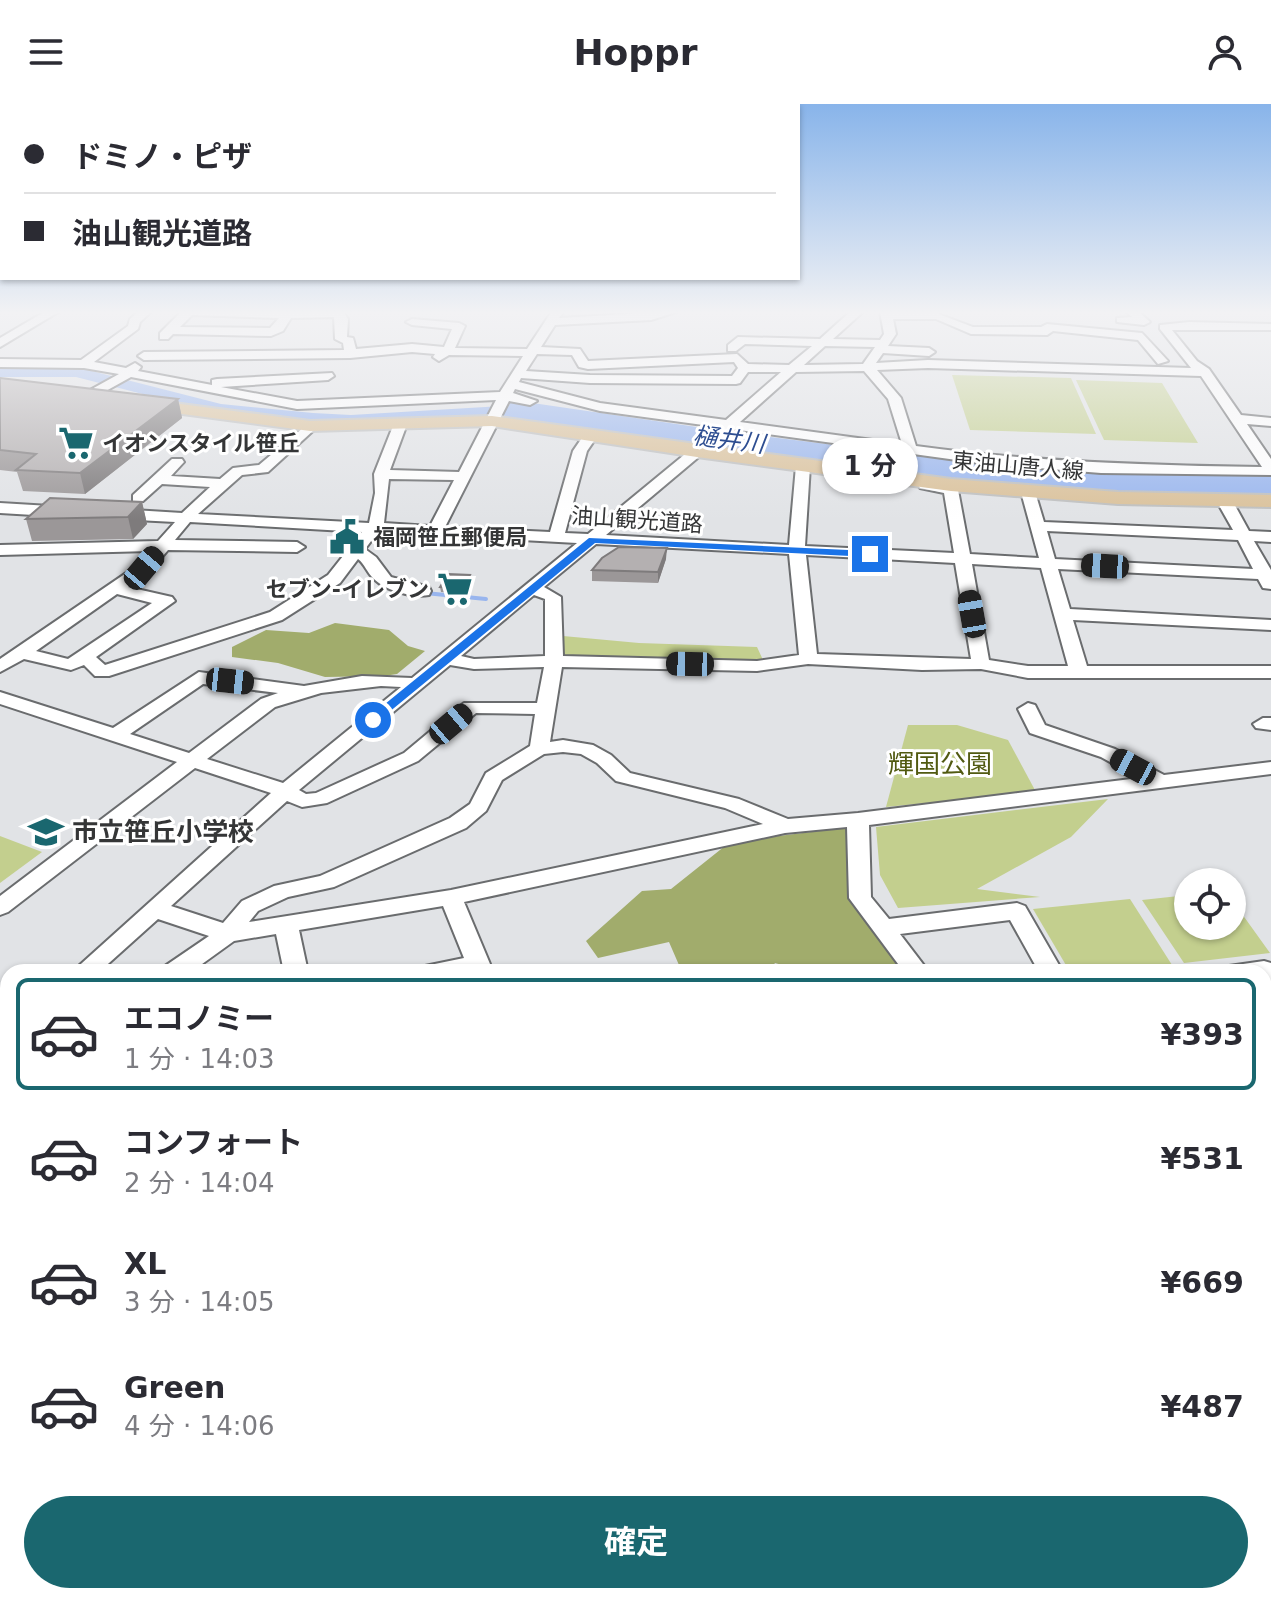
<!DOCTYPE html>
<html lang="ja">
<head>
<meta charset="utf-8">
<style>
  :root { --surface:#fff; --page:#f2f2f3; --text:#2b2b33; --muted:#7c7c81; --line:#e1e1e2; --accent:#1a676f }
  body { margin:0; font-family:"DejaVu Sans","Noto Sans JP",sans-serif; background:var(--page); color:var(--text); height:100vh; display:flex; flex-direction:column; font-size:30px; white-space:nowrap }
  * { box-sizing:border-box; margin:0 }
  p { font-size:26px; color:var(--muted) }
  .icon { flex:none; width:44px; height:44px; fill:none; stroke:currentColor; stroke-width:2; stroke-linecap:round; stroke-linejoin:round }
  .map { position:relative; flex:1; overflow:hidden }
  .panel { position:absolute; left:0px; top:860px; width:1272px; height:640px; display:flex; flex-direction:column; background:var(--surface); border-radius:24px 24px 0 0; box-shadow:0 2px 6px #0004 }
  .panel>* { flex:none }
  .banner { position:absolute; left:0px; top:0px; width:800px; height:176px; box-shadow:0 2px 6px #0004; display:grid; align-content:center; height:176px; padding:0 24px; background:var(--surface) }
  .controls { position:absolute; left:1174px; top:764px; display:grid; gap:16px }
  .controls a { display:grid; place-items:center; width:72px; height:72px; border-radius:50%; background:var(--surface); box-shadow:0 2px 6px #0004; font-size:40px }
  .end { position:absolute; width:36px; height:36px; margin:-18px; border:10px solid #1a73e8; background:#fff; box-shadow:0 0 0 4px #fff }
  .from { border-radius:50% }
  .bubble { position:absolute; height:56px; border-radius:28px; background:var(--surface); box-shadow:0 2px 6px #0004; font-size:26px; font-weight:700; line-height:56px; text-align:center }
  .car { position:absolute; width:24px; height:48px; margin:-24px -12px; border-radius:10px; box-shadow:0 0 6px 2px #0007; background:linear-gradient(#222 24%,#8ab4d8 0 40%,#222 0 76%,#8ab4d8 0 86%,#222 0) }
  .banner b { display:flex; align-items:center; gap:28px; height:76px; font-size:30px }
  .banner b+b { border-top:2px solid var(--line) }
  .banner i { width:20px; height:20px; background:var(--text) }
  ul { padding:14px 0 0; list-style:none }
  li { display:flex; align-items:center; gap:24px; height:112px; margin:0 16px 12px; padding:0 8px; border:4px solid transparent; border-radius:12px }
  li div { flex:1 }
  li b { display:block; font-size:30px }
  li em { font-style:normal; font-weight:700 }
  li.current { border-color:var(--accent) }
  li>.icon { width:72px; height:72px; stroke-width:1.5 }
  .action { display:flex; gap:16px; margin-top:auto; padding:16px 24px }
  .action a { flex:1; height:92px; border-radius:48px; background:var(--accent); color:#fff; font-size:32px; font-weight:700; line-height:92px; text-align:center }
  header { display:flex; justify-content:space-between; align-items:center; height:104px; padding:0 24px; background:var(--surface); font-size:36px; font-weight:700 }
  .map>svg:first-child { display:block }
</style>
</head>
<body>
<header><svg class="icon" aria-label="menu" viewBox="0 0 24 24"><path d="M4 6h16M4 12h16M4 18h16"/></svg>Hoppr<svg class="icon" aria-label="person" viewBox="0 0 24 24"><circle cx="12" cy="8" r="4"/><path d="M4 21q1-7 8-7t8 7"/></svg></header>
<div class="map">
<svg width="1271" height="1500" viewBox="0 0 1271 1500">
  <rect width="100%" height="100%" fill="#e1e3e6"/>
  <g fill="#c3cf8e">
    <path d="M952 271 1071 274 1096 330 970 326Z"/>
    <path d="M1076 276 1162 279 1198 339 1104 336Z"/>
    <path d="M563 532 639 539 757 543 763 556 564 552Z"/>
    <path d="M908 621H957L1008 636 1036 688 886 703Z"/>
    <path d="M1108 695 1071 733 977 785 1040 793 898 804 880 771 876 723Z"/>
    <path d="M0 732 42 748 0 779Z"/>
    <path d="M1188 791V822H1232V796L1270 849 1184 859 1142 796Z"/>
    <path d="M1130 795 1172 861 1070 868 1033 805Z"/>
  </g>
  <g fill="#a1ac6c">
    <path d="M335 519 389 526 408 542 425 547 397 570 384 572 325 573 278 559 232 553V543L266 526 309 529Z"/>
    <path d="M852 723V792L911 868H806L775 859 769 868H682L669 838 598 854 586 837 642 787 671 785 730 738Z"/>
  </g>
  <path fill="#98b5ee" d="M512 296 738 329 987 360 1095 368 1271 370V395L1182 393 939 377 502 314Z"/>
  <g fill="none" stroke-linecap="round" stroke-linejoin="round">
    <path stroke="#98b5ee" stroke-width="4" d="M425 489 486 495"/>
    <path fill="#98b5ee" fill-rule="evenodd" d="M0 263H76L221 300 313 309 351 311 502 302 532 305 541 310 532 315 502 312 351 323 313 321 221 310 76 273H0Z"/>
    <g stroke="#6a6c6e" stroke-width="4">
      <g id="minor">
        <path d="M46 207H60L0 243V234Z"/>
        <path d="M139 207H152L140 218 138 225 94 258 126 264 135 259 141 263 138 267 212 281V276L217 275 332 269 334 272 328 276 221 283 297 297 500 288 523 252 449 251 439 257 433 253 435 250 412 248 350 254 144 256 138 252 144 248 344 246 343 239 335 235 334 213 291 214 283 227 271 232 173 230 168 235H160V229L182 207H343L348 215 347 233 353 234 356 245 412 240 444 243 452 225 412 221 406 218 412 215 459 219 465 222 455 244 527 245 552 207H564L559 214 679 207 651 216 555 221 541 243 580 245 588 257 737 250 748 260 789 261 812 242 745 240 736 247H728V241L738 233 820 235 851 207H864L833 235 880 236 884 230 880 207 936 209 973 223H1041L1047 220 1142 229 1168 257 1158 260 1138 236 1053 227 1047 231 971 230 936 215H893L896 230 888 242 929 244 935 248 929 252 883 249 876 259 928 256 1191 264 1160 225V221L1189 218 1271 220V226H1172L1197 257 1209 265 1241 311 1271 314V322L1247 320 1271 355V371L1101 369 986 360 732 325 606 431 789 441 796 362 803 358 810 362 805 442 954 449 944 389 920 384 918 381 925 377 956 383 958 386 970 450 1039 454 1021 388 1023 385H1033L1035 388 1044 418 1233 426 1216 396 1224 391 1232 396 1249 427 1271 428V438L1254 437 1271 466V485L1263 484 1258 475 1058 465 1070 505 1271 516V526L1073 516 1087 562H1271V574H1028L981 565 922 566 808 560 757 567 562 563 550 638 563 636 593 641 611 651 630 669 739 695 788 715 858 709 1139 674 1101 653 1030 629 1018 605 1028 599 1035 601 1045 621 1115 645 1164 671 1271 658V670L869 721 871 793 889 815 1017 799 1025 802 1063 868H1039L1010 816 900 830 929 868H904L849 794 847 723 785 729 464 798 490 860 487 866 479 868H422L425 862 464 854 443 802 299 826 308 868H284L276 830 234 837 191 868H162L165 862 209 832 158 815 99 868H72L271 689 195 664 8 808 0 811V792L177 658 0 600V588L113 624 199 568 304 582 362 572 412 574 577 439 378 428 365 445 376 453 391 473 429 483 431 487 429 491C413 494 386 487 374 475 367 469 365 460 358 455L340 479 282 516 109 572H95L84 561 71 566 24 555 0 568V555L138 461 150 447 0 451V441L158 437 175 418 117 415 109 410 117 405 182 409 210 383 162 380 143 397H133V391L172 355H182L184 358 171 372 220 375 233 364 259 361 310 318 317 322 315 325 268 368 242 371 198 410 369 419 375 389 374 370 395 317 407 320 390 366 459 368 496 296 297 305 131 273 86 298 81 297V291L119 270 84 264 0 263V255L81 256 128 222 130 215ZM192 211 279 214 270 224 180 223ZM825 242 875 243 863 260 804 261ZM537 250 572 251 579 263 588 265 734 258 738 264 732 272 590 271 526 267ZM928 264 1201 272 1262 363C1146 361 1032 358 916 342L901 294 877 266ZM864 267 888 295 902 340 740 318 796 268ZM748 268H781L726 316 600 299 519 278 521 274 590 279 736 280 740 279ZM515 285 600 307 718 323 588 430 565 429 587 347 598 331 591 327 586 328 573 347 550 428 445 423 509 297 530 301 537 297 513 289ZM389 375 454 376 430 422 384 419ZM190 418 362 428 328 471 270 508 105 561 96 553 175 497 172 493 128 483 150 467 168 446 297 448 305 443 297 438 175 436ZM1047 427 1238 436 1253 465 1055 455ZM596 440 789 450 799 551 757 557 563 552 561 493 544 483ZM806 451 955 459 971 555 817 550ZM972 460 1041 464 1068 562H1028L989 556ZM117 490 152 499 68 555 36 547ZM534 491 545 495V552L474 555 461 552ZM450 561 474 565 544 563 537 599H464L404 649 316 689 306 690 299 686ZM203 580 278 589 261 595 189 649 130 630ZM381 582 401 583 283 679 207 655 275 603 321 589ZM476 609 535 610 530 642 486 669 470 700 450 714 320 772 274 782 242 797 223 819 171 802 287 697 302 703 327 699 418 657ZM563 648 581 650 597 659 616 677 725 704 763 720 451 786 249 818 258 807 288 793 334 783 466 724 486 707 502 676 544 650Z"/>
        <path d="M1125 207H1138L1150 218 1144 221 1117 218V214L1132 213Z"/>
        <path d="M0 399 67 403 75 408 67 413 0 409Z"/>
        <path d="M1263 614H1271V626L1256 624 1253 620Z"/>
        <path d="M1264 857 1271 859V885L1264 883V868H1226L1229 862Z"/>
        <path d="M8 930V954L0 957V932Z"/>
        <path d="M8 1010V1038L0 1041V1013Z"/>
        <path d="M1264 1027 1271 1029V1051L1264 1049Z"/>
        <path d="M1271 1103V1127L1264 1129V1105Z"/>
        <path d="M0 1132 8 1135V1167L0 1164Z"/>
        <path d="M0 1253 8 1256V1294L0 1291Z"/>
        <path d="M8 1352V1389L0 1392V1356Z"/>
        <path d="M1271 1389V1423L1264 1424V1390Z"/>
        <path d="M0 1464 8 1467V1492H52L54 1500H0Z"/>
        <rect x="256" y="1492" width="36" height="8"/>
      </g>
    </g>
    <g stroke="#bebfbf" stroke-width="4">
      <path id="major" d="M143 295 310 317 492 312 951 375 1118 388 1271 391V403L1118 400 951 387 697 353 492 322 310 327 137 304 135 300 137 296Z"/>
    </g>
    <use href="#minor" fill="#fff" fill-rule="evenodd"/>
    <use href="#major" fill="#dac19a" fill-rule="evenodd"/>
  </g>
  <g fill="#9b9798">
    <path d="M0 274 178 295 182 314 85 390 23 387 17 368 0 366Z"/>
    <path d="M142 398 147 420 133 435 32 437 26 415Z"/>
    <path d="M666 455 658 479 592 477V466Z"/>
    <path d="M471 477 464 490 441 488 440 483Z"/>
  </g>
  <g fill="#7e7b7c">
    <path d="M178 295 182 314 85 390 80 369Z"/>
    <path d="M142 398 147 420 133 435 128 413Z"/>
    <path d="M667 444 666 455 658 479V468Z"/>
    <path d="M470 471 471 477 464 490 463 484Z"/>
  </g>
  <g fill="#b4b0b1" stroke="#7e7b7c" stroke-width="2">
    <path d="M0 274 178 295 80 369 16 366 36 350 0 346Z"/>
    <path d="M50 394 142 398 128 413 26 415Z"/>
    <path d="M619 443 667 444 658 468 592 466 602 454Z"/>
    <path d="M448 470 470 471 463 484 440 483Z"/>
  </g>
  <linearGradient id="sky" x2="0" y2="1"><stop stop-color="#88b4ea"/><stop offset="0.5" stop-color="#f2f2f4"/><stop offset="1" stop-color="#f2f2f4" stop-opacity="0"/></linearGradient>
  <rect width="1271" height="417" fill="url(#sky)"/>
  <path fill="#1a73e8" d="M589 434 870 447 875 450 870 453 595 439 377 618H369V613Z"/>
  <defs>
    <g id="supermarket-bare" transform="scale(2.76)"><path d="M-6-5.5h2.5l.6 2H6L4.5 2H-2.5L-4.4-4H-6ZM-1.5 3.2a1.3 1.3 0 1 0 .1 0ZM3 3.2a1.3 1.3 0 1 0 .1 0Z" fill="#1a676f" stroke="#fff" stroke-width="2.5" paint-order="stroke"/></g>
    <g id="civic-bare" transform="scale(2.76)"><path d="M-.6-6.5H3V-4.5H.6V-3L4-1V1h2V6H-6V1h2V-1L-.6-3ZM-1.2 2.5V6h2.4V2.5Z" fill="#1a676f" stroke="#fff" stroke-width="2.5" paint-order="stroke"/></g>
    <g id="school-bare" transform="scale(2.76)"><path d="M0-5L7-2L0 1L-7-2ZM-4 1L0 2.5L4 1V4Q0 6-4 4Z" fill="#1a676f" stroke="#fff" stroke-width="2.5" paint-order="stroke"/></g>
  </defs>
  <g fill-rule="evenodd">
    <use href="#supermarket-bare" x="76" y="339"/>
    <use href="#civic-bare" x="347" y="433"/>
    <use href="#supermarket-bare" x="455" y="485"/>
    <use href="#school-bare" x="46" y="728"/>
  </g>
  <g text-anchor="middle" dominant-baseline="central" stroke-width="6" stroke-linejoin="round" paint-order="stroke">
    <g font-size="22" font-weight="bold" fill="#353637" stroke="#fff" text-anchor="start">
      <text x="102" y="339">イオンスタイル笹丘</text>
      <text x="373" y="433">福岡笹丘郵便局</text>
      <text x="429" y="485" text-anchor="end">セブン-イレブン</text>
    </g>
    <g font-size="22" fill="#353637" stroke="#fff">
      <text transform="translate(1018 362) rotate(5)">東油山唐人線</text>
      <text transform="translate(637 416) rotate(4)">油山観光道路</text>
    </g>
    <g font-size="24" font-style="italic" fill="#2e4e91" stroke="#fff">
      <text transform="translate(729 336) rotate(7)">樋井川</text>
    </g>
    <g font-size="26" fill="#515a11" stroke="#fff">
      <text x="940" y="660">輝国公園</text>
    </g>
    <g font-size="26" font-weight="bold" fill="#353637" stroke="#fff" text-anchor="start">
      <text x="72" y="728">市立笹丘小学校</text>
    </g>
  </g>
</svg>
<div class="controls">
<a><svg class="icon" aria-label="locate" viewBox="0 0 24 24"><circle cx="12" cy="12" r="6"/><path d="M12 2v4M12 18v4M2 12h4M18 12h4"/></svg></a>
</div>
<i class="end from" style="left:373px;top:616px"></i>
<i class="end" style="left:870px;top:450px"></i>
<div class="bubble" style="left:822px;top:334px;width:96px">1 分</div>
<i class="car" style="left:1105px;top:462px;rotate:273deg"></i>
<i class="car" style="left:144px;top:464px;rotate:40deg"></i>
<i class="car" style="left:972px;top:510px;rotate:350deg"></i>
<i class="car" style="left:690px;top:560px;rotate:271deg"></i>
<i class="car" style="left:230px;top:577px;rotate:96deg"></i>
<i class="car" style="left:451px;top:620px;rotate:50deg"></i>
<i class="car" style="left:1133px;top:663px;rotate:298deg"></i>
<div class="banner">
<b><i class="from"></i>ドミノ・ピザ</b>
<b><i></i>油山観光道路</b>
</div>
<section class="panel">
<ul>
<li class="current"><svg class="icon" aria-label="car" viewBox="0 0 24 24"><path d="M5 17H2v-5l4-1 3-4h7l3 4 3 1v5h-3M9 17h6M6 11h13"/><circle cx="7" cy="17" r="2"/><circle cx="17" cy="17" r="2"/></svg><div><b>エコノミー</b><p>1 分 · 14:03</p></div><em>¥393</em></li>
<li><svg class="icon" aria-label="car" viewBox="0 0 24 24"><path d="M5 17H2v-5l4-1 3-4h7l3 4 3 1v5h-3M9 17h6M6 11h13"/><circle cx="7" cy="17" r="2"/><circle cx="17" cy="17" r="2"/></svg><div><b>コンフォート</b><p>2 分 · 14:04</p></div><em>¥531</em></li>
<li><svg class="icon" aria-label="car" viewBox="0 0 24 24"><path d="M5 17H2v-5l4-1 3-4h7l3 4 3 1v5h-3M9 17h6M6 11h13"/><circle cx="7" cy="17" r="2"/><circle cx="17" cy="17" r="2"/></svg><div><b>XL</b><p>3 分 · 14:05</p></div><em>¥669</em></li>
<li><svg class="icon" aria-label="car" viewBox="0 0 24 24"><path d="M5 17H2v-5l4-1 3-4h7l3 4 3 1v5h-3M9 17h6M6 11h13"/><circle cx="7" cy="17" r="2"/><circle cx="17" cy="17" r="2"/></svg><div><b>Green</b><p>4 分 · 14:06</p></div><em>¥487</em></li>
</ul>
<div class="action"><a>確定</a></div>
</section>
</div>
</body>
</html>
